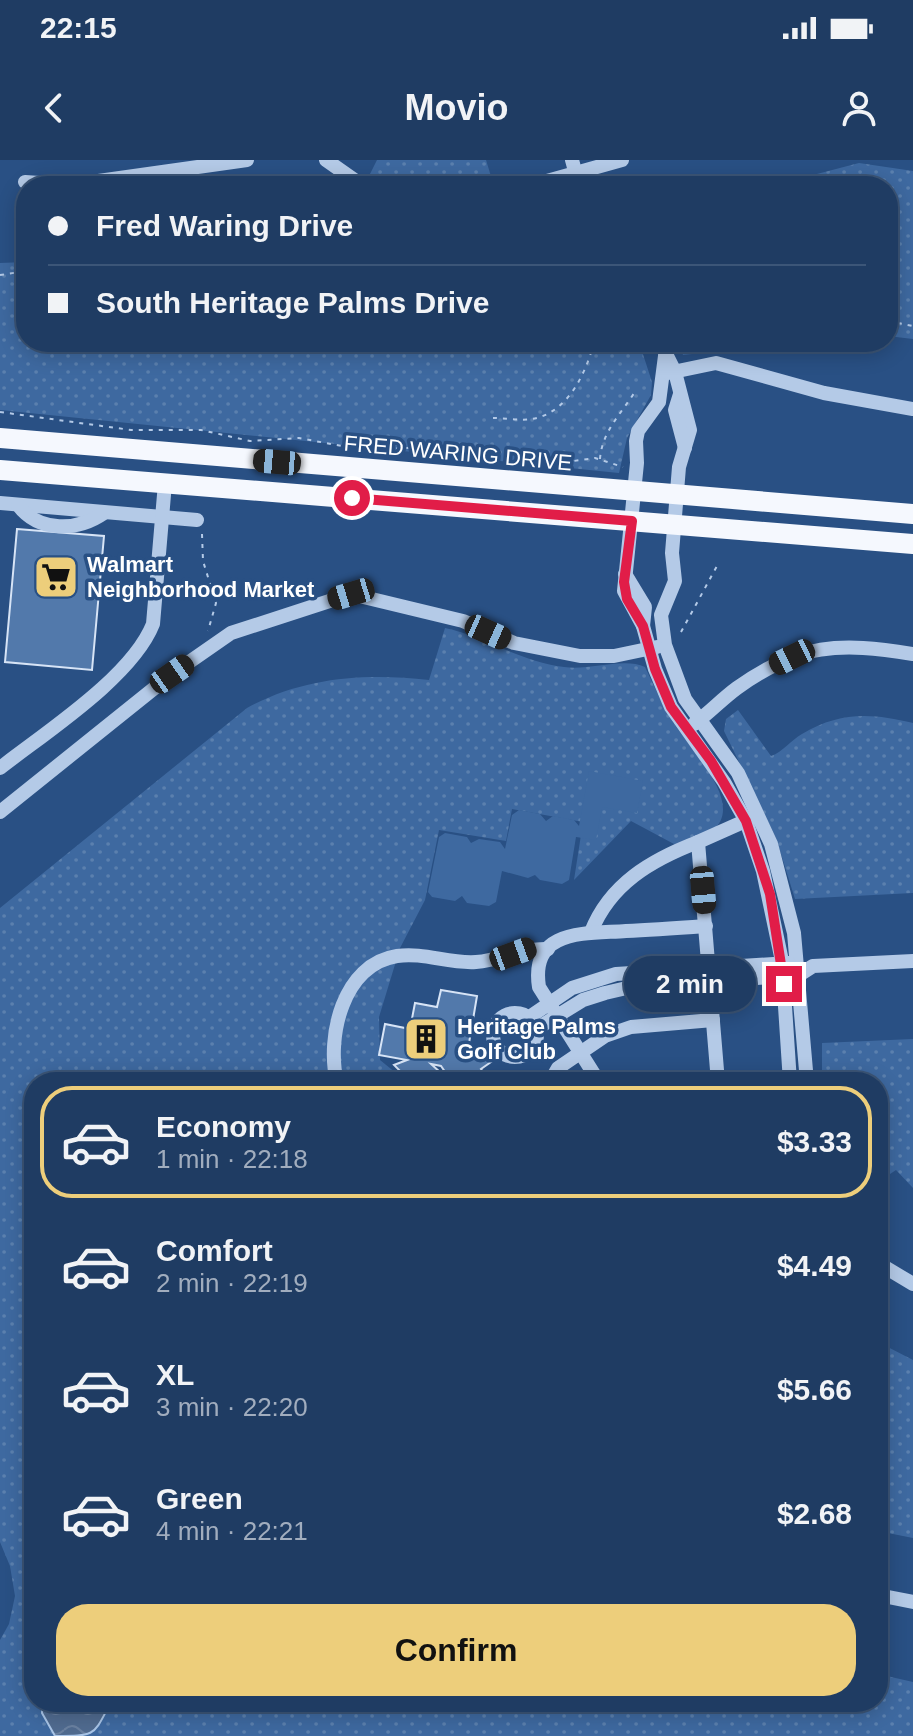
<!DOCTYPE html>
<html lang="en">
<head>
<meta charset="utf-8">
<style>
  :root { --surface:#1f3c63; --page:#2c476c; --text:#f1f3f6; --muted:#a1adbe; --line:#3c5678; --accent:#edce7b }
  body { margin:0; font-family:Arial,sans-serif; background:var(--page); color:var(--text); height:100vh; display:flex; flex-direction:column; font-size:30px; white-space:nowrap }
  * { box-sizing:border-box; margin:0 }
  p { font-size:26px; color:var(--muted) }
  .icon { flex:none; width:44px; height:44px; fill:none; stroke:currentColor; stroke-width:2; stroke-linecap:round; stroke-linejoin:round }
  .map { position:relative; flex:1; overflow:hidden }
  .side { position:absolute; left:24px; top:912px; width:864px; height:640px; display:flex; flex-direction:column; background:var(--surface); border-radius:32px; box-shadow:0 4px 20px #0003,0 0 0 2px var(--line) }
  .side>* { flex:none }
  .hud { position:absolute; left:16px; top:16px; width:882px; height:176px; border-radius:32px; box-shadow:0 4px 20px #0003,0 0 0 2px var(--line); display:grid; align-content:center; height:176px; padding:0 32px; background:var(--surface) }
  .end { position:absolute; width:36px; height:36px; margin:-18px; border:10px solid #e11d48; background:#fff; box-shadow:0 0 0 4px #fff }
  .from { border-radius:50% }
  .bubble { position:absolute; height:56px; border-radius:28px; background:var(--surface); box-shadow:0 4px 20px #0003,0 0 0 2px var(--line); font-size:26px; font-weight:800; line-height:56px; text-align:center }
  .car { position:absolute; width:24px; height:48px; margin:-24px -12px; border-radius:10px; box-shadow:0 0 6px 2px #0007; background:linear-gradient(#222 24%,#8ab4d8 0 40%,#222 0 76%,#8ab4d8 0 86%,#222 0) }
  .hud b { display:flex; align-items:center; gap:28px; height:76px; font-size:30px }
  .hud b+b { border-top:2px solid var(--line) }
  .hud i { width:20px; height:20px; background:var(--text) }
  ul { padding:14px 0 0; list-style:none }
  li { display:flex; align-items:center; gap:24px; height:112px; margin:0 16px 12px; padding:0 16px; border:4px solid transparent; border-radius:32px }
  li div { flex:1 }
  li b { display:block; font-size:30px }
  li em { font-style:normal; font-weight:800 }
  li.current { border-color:var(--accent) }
  li>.icon { width:72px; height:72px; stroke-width:1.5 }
  .action { display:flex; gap:16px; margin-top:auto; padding:16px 32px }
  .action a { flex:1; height:92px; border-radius:32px; background:var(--accent); color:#111; font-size:32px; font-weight:800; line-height:92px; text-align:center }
  .status { display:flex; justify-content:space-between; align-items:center; height:56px; padding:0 40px; background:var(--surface); direction:ltr }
  .status svg { height:22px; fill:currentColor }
  header { display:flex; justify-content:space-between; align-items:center; height:104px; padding:0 32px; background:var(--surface); font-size:36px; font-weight:800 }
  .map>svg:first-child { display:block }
</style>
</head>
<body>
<div class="status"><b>22:15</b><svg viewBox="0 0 49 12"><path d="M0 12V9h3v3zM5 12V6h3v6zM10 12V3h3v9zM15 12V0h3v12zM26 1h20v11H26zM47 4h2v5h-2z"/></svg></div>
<header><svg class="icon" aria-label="back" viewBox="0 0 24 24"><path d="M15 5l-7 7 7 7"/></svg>Movio<svg class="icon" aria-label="person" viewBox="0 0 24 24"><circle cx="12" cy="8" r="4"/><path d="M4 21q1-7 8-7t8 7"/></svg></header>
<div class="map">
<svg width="913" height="1576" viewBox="0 0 913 1576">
  <defs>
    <pattern id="grass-dots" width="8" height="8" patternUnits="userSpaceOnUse" patternTransform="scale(2)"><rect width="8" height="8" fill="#3e69a0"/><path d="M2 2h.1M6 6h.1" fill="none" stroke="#5b80ae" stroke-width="1.8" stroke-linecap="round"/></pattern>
    <pattern id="water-waves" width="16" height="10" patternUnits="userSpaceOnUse" patternTransform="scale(2)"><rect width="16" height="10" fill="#506b90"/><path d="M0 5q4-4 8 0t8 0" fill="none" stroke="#6a81a1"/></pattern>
  </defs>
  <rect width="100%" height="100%" fill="#295084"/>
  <g fill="url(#grass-dots)">
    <path d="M377 0H486L493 23C455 32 406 30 370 14Z"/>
    <path d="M859 3 913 11V179L888 176V26H771Z"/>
    <path d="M26 102V182H639L652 222 651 235 627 278 619 313 0 250V103Z"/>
    <path d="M679 182H709V192L683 195Z"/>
    <path d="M445 468C486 477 521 502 564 507 589 511 623 497 645 507 655 527 664 550 677 568 707 609 765 671 674 684L631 661 574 720 583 662 512 649 506 681 439 670 425 740 400 788 379 857 380 900 407 922H34V1542H878V1514L913 1522V1576H0V1480L9 1464 15 1436 10 1406 0 1382V748L247 548C304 517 365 513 429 520Z"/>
    <path d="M738 550 771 596C783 592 791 580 802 574 840 551 872 553 913 563V733L795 739 776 678 724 571 726 559Z"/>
    <path d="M913 879V1028L896 1010 878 1022V922H822V883Z"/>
    <path d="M878 1182 913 1200V1378L878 1371Z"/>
  </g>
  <path fill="#3e69a0" d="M589 611 643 621 637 653 602 647 596 680 576 677 569 720 562 724 540 720 535 715 528 718 502 711 496 742 489 746 467 743 462 736 455 741 432 737 428 732 439 677 445 673 467 677 471 683 479 679 500 682 505 689 512 655 519 650 540 654 546 661 553 656 574 660 579 666Z"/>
  <path fill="url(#water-waves)" stroke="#a9c5e7" stroke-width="2" d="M43 1542H111C93 1576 97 1576 55 1576L42 1553Z"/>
  <g fill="#5279ab" stroke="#d7e4f6" stroke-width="2">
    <path d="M17 369 104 376 92 510 5 502Z"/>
    <path d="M441 830 477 836 468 889 472 896 482 889 491 902 481 909 490 922H452L441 906 431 904 441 913 428 922H411L394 905 407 900 379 895 385 864 410 869 415 843 437 847Z"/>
  </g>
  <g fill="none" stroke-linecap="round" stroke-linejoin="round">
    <g stroke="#b4cae7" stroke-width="2" stroke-dasharray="4 6" stroke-linecap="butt">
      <path d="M0 115 26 111"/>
      <path d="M888 161 913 166"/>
      <path d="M0 252 131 270H201L250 281 299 278 363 290 427 287 505 302 545 305 595 298 623 307"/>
      <path d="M493 258C506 258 521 261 532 259 568 253 586 213 594 182"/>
      <path d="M600 299C602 271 622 253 636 230"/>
      <path d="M202 374 203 401 216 443 208 471"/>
      <path d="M681 472 717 406"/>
    </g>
    <g stroke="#b4cae7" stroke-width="14">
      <path d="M326 0 363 26"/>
      <path d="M572 0 579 26"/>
      <path d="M25 22 70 25 247 0"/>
      <path d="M529 26 622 0"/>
      <path d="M660 182 675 212 690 270 679 307 672 393 675 421 661 455 665 485 685 539 738 613 771 684 794 773 807 922"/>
      <path d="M665 196 659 242 638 271 636 281 637 303 624 431 643 466 655 509 671 547 724 622 746 661 763 711 782 801 790 922"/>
      <path d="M668 213 716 203 824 233 913 249"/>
      <path d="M680 234 675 250 685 288"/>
      <path d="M0 343 197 360"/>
      <path d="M18 345C39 373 78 371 104 353"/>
      <path d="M625 414 645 447 643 466"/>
      <path d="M694 564C709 553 722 539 737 528 800 483 839 482 913 494"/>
      <path d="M0 608C46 572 132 517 153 464L165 323"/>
      <path d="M0 652 172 514 231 473 351 434 463 461 514 483 580 496H614L657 487"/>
      <path d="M591 772C610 724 651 700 698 682"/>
      <circle cx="515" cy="875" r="22"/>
      <path d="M528 858 572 828 616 814 789 803"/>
      <path d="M536 869 583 840 605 833 631 827 799 815 813 806 913 801"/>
      <path d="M337 922C326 877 343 804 397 796 424 792 449 804 476 802 502 800 523 788 548 789"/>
      <path d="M555 922 554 915 558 908 605 876 631 867 713 860"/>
      <path d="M599 922 539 827C530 768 586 774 626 771 652 770 679 768 706 766"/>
      <path d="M718 922 698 682 752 658"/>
      <path d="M878 1103 913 1124"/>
      <path d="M878 1435 913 1442"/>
    </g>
    <g stroke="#f5f8fe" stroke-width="20">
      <path d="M0 278 913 354"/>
      <path d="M0 310 913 384"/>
    </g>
  </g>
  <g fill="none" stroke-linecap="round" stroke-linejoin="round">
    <path stroke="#e11d48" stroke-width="10" d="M352 338 632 361 624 422 627 439 643 466 655 509 671 547 711 601 746 661 770 734 784 824"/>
  </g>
  <defs>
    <g id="supermarket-square" transform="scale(2.3)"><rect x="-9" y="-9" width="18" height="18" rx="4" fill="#edce7b" stroke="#295084"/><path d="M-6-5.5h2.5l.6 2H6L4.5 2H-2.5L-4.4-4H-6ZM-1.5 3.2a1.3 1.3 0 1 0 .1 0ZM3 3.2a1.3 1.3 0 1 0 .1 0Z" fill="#111"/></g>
    <g id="building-square" transform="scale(2.3)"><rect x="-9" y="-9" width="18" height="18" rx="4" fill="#edce7b" stroke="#295084"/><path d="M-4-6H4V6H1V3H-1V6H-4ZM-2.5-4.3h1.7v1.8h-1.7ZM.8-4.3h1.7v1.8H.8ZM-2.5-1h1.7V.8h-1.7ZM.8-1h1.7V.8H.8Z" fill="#111"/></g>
  </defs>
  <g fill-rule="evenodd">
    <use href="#supermarket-square" x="56" y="417"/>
    <use href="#building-square" x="426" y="879"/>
  </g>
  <g text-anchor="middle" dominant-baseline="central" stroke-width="7" stroke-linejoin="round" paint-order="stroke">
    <g font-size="22" fill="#fff" stroke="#295084">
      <text transform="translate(458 293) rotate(5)">FRED WARING DRIVE</text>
    </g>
    <g font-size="22" font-weight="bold" fill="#fff" stroke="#295084" text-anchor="start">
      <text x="87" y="404">Walmart<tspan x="87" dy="25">Neighborhood Market</tspan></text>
      <text x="457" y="866">Heritage Palms<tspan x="457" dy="25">Golf Club</tspan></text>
    </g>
  </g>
</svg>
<i class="end from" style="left:352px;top:338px"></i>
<i class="end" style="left:784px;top:824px"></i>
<div class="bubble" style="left:624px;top:796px;width:132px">2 min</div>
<i class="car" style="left:277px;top:302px;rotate:275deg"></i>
<i class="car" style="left:351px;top:434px;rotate:253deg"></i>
<i class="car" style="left:488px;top:472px;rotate:114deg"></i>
<i class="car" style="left:792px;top:497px;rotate:244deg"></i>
<i class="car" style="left:172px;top:514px;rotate:55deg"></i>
<i class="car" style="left:703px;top:730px;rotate:175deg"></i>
<i class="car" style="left:513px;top:794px;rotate:70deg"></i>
<div class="hud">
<b><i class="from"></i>Fred Waring Drive</b>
<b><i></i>South Heritage Palms Drive</b>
</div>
<section class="side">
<ul>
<li class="current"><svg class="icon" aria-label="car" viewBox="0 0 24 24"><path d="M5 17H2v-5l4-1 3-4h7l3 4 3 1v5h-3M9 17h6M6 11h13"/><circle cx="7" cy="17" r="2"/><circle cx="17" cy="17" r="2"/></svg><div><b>Economy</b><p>1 min · 22:18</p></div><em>$3.33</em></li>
<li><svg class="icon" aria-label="car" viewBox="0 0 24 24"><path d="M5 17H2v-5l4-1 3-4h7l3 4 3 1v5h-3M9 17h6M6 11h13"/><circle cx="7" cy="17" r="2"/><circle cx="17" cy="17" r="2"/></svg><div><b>Comfort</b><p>2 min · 22:19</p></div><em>$4.49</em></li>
<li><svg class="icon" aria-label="car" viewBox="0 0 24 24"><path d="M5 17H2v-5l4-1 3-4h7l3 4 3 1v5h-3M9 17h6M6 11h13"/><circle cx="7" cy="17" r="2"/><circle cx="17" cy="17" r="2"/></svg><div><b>XL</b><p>3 min · 22:20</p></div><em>$5.66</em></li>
<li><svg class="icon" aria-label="car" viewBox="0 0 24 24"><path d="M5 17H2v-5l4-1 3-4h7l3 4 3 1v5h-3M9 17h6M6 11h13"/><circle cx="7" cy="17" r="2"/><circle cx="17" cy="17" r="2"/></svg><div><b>Green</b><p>4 min · 22:21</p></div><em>$2.68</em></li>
</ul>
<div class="action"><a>Confirm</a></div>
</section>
</div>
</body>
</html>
